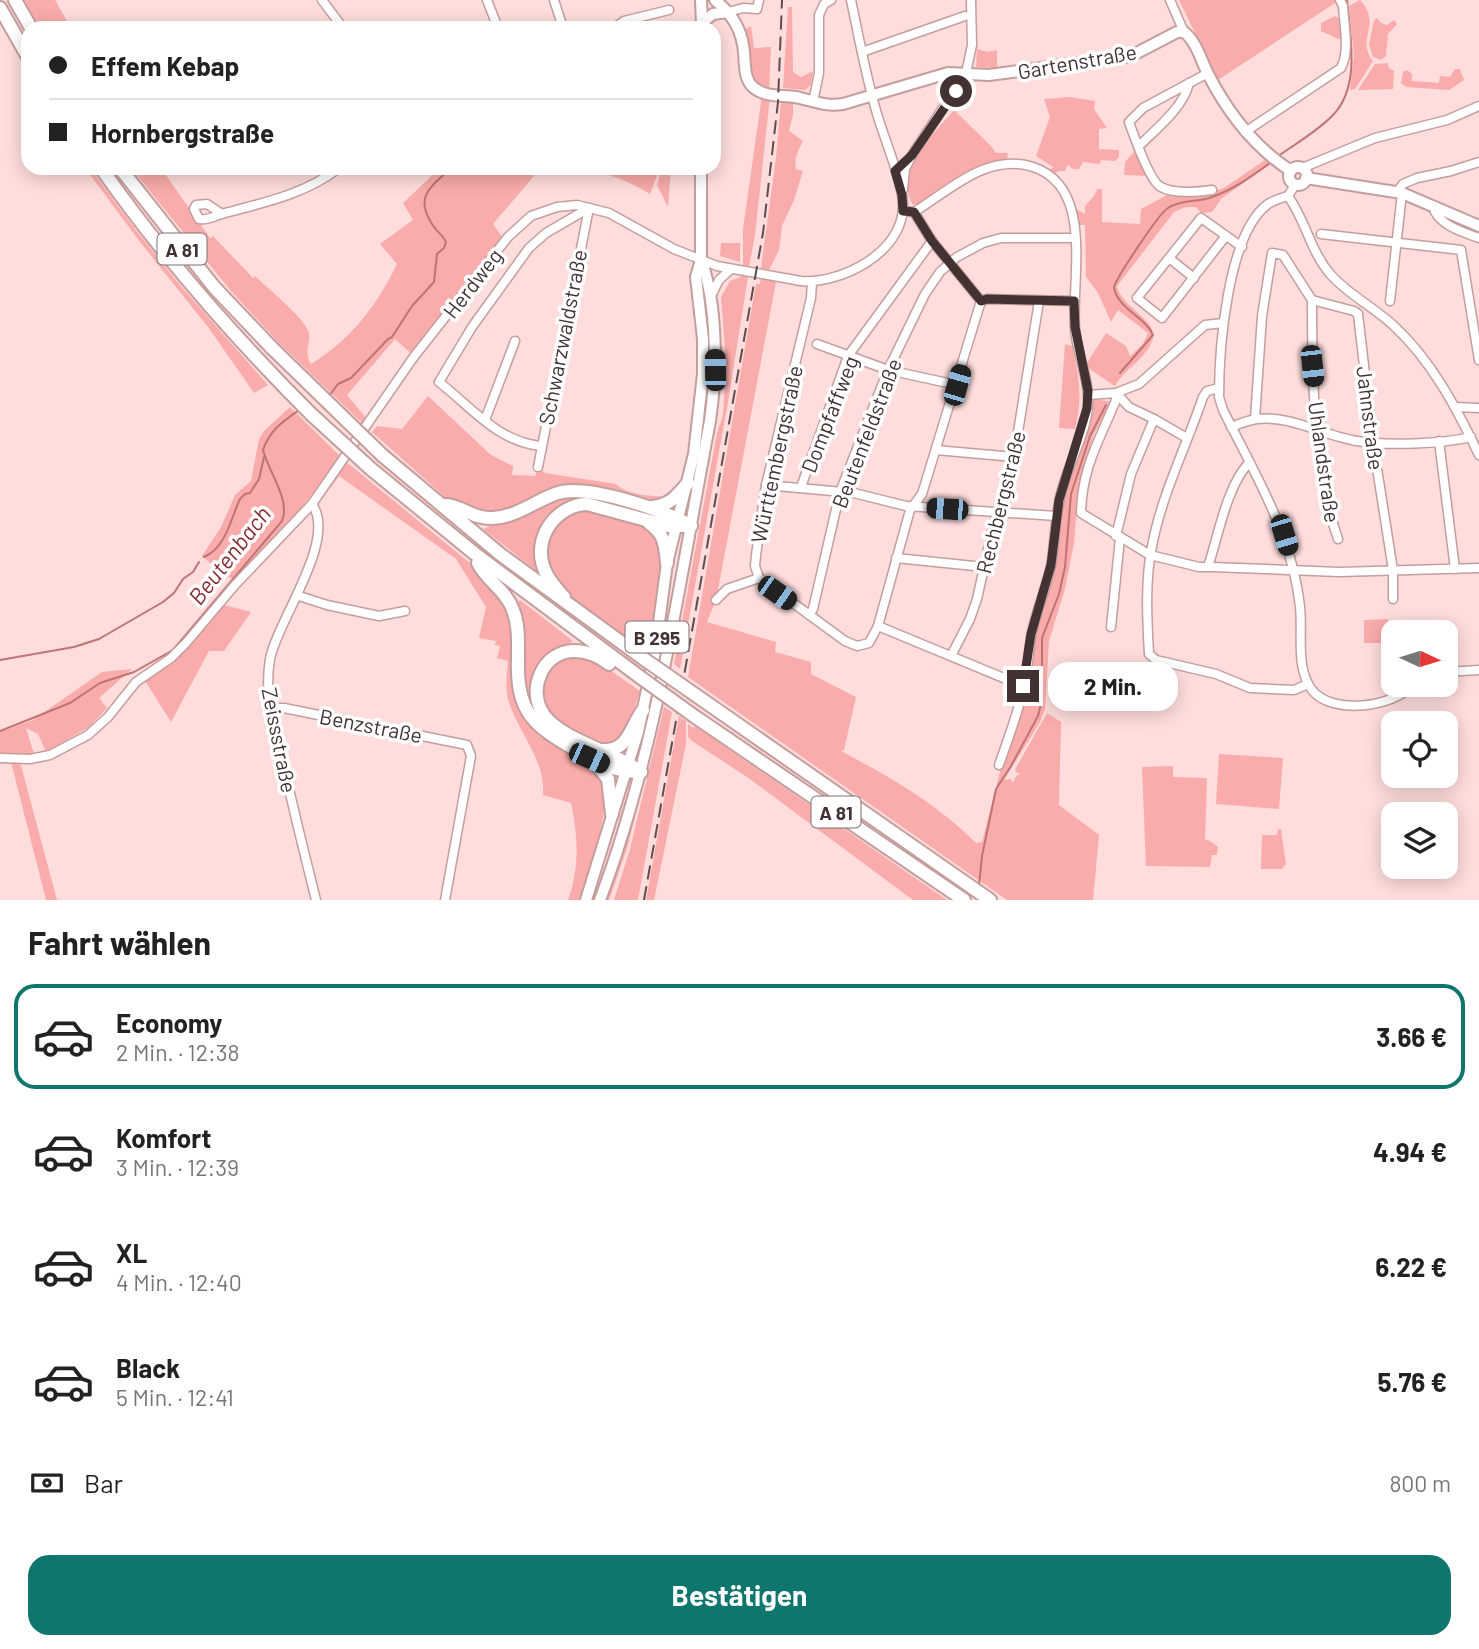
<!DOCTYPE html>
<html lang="de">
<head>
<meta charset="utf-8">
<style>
  :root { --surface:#fff; --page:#f2f2f2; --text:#222; --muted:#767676; --line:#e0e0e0; --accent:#0f766e }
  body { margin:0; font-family:Barlow,sans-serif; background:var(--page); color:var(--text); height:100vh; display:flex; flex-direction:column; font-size:26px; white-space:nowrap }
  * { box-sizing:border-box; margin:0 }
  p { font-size:23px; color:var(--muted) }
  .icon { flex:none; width:38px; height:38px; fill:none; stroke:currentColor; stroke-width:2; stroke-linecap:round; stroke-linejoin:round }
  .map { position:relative; height:900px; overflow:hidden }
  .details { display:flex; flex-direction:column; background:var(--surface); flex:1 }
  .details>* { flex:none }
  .top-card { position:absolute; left:21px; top:21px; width:700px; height:154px; border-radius:21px; box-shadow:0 4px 18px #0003; display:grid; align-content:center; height:154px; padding:0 28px; background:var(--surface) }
  .needle { width:46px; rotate:94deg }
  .controls { position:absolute; left:1381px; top:620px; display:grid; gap:14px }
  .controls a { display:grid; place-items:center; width:77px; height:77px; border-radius:14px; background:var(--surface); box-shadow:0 4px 18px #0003; font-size:35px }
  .end { position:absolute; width:32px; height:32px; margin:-16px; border:9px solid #423232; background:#fff; box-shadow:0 0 0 4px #fff }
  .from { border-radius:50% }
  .bubble { position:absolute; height:49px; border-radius:21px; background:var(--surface); box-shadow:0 4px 18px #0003; font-size:23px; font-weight:700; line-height:49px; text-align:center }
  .car { position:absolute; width:21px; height:42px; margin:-21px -10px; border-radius:9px; box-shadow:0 0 5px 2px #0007; background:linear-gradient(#222 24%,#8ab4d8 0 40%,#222 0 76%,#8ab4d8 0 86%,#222 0) }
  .top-card b { display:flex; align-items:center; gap:24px; height:66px; font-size:26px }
  .top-card b+b { border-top:2px solid var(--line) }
  .top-card i { width:18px; height:18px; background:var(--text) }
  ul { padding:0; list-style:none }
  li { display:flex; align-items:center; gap:21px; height:105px; margin:0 14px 10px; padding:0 14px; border:4px solid transparent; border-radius:21px }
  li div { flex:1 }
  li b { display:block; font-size:26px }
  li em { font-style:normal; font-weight:700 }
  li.current { border-color:var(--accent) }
  li>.icon { width:63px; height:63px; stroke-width:1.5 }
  h2 { padding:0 28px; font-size:32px; line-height:84px }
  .pay { display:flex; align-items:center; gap:18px; height:77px; padding:0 28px; font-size:26px }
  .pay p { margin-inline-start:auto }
  .cta { display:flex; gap:14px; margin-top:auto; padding:14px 28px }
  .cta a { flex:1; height:80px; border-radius:21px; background:var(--accent); color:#fff; font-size:28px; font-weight:700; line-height:80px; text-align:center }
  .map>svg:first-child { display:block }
</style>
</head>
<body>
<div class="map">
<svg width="1479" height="900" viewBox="0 0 1479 900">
  <rect width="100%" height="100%" fill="#fedddc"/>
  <g fill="#f9acab">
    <path d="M24 0H55L71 28H40Z"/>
    <path d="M1179 0H1338V1L1218 80Z"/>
    <path d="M1360 0C1383 25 1355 38 1373 61L1355 89 1350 90 1354 56 1349 6Z"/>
    <path d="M788 7H792L793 72 801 77 813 71 811 85 805 90 783 88Z"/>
    <path d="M1335 16 1342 20 1344 39H1338L1321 31V23Z"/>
    <path d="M1377 18 1381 23 1387 25 1394 20 1397 24 1388 34 1386 56 1381 60 1373 57 1369 44 1374 20Z"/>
    <path d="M751 26 754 48 771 47 769 91C745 84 747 51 744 30Z"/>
    <path d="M977 49 987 52 997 50V68L976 67Z"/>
    <path d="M1388 63 1389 68 1394 71 1393 89 1358 90 1375 64Z"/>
    <path d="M1455 69H1460L1464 80 1449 90 1406 87 1401 83 1403 72 1407 70 1412 74V81L1439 83 1440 76 1450 77Z"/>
    <path d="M762 95 770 96 755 235 749 267 743 265V229Z"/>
    <path d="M1070 97 1095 101 1094 109 1107 128 1099 129V149L1119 150V157L1115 161 1101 160 1100 164 1083 162 1079 169H1073L1068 165 1065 171H1058L1054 175 1049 172 1053 167 1055 168 1036 156 1050 117 1044 99Z"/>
    <path d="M781 101H793V114L789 131 803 141C798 151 794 158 796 169L803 171 794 200 782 226 779 250 769 270 761 268 776 158Z"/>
    <path d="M954 110 991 146 996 153H1008L1007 160C977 160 948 187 923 202L913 205C893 170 933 135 954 110Z"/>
    <path d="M1140 145 1150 176 1124 175 1125 162Z"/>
    <path d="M1265 160 1271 164 1222 198 1212 212 1201 213 1196 207H1186L1174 212 1117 286C1121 307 1157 320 1153 338 1148 358 1124 369 1115 386L1085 366 1106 333 1126 346 1130 356 1143 344 1148 333 1118 310 1111 322 1098 293 1086 277 1085 225H1079L1074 214 1076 209 1085 214V206L1094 196 1097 189H1102V222L1140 224 1141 209 1167 195 1185 191 1209 193 1224 188Z"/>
    <path d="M85 168H90L136 230 179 284 268 385 254 393 208 327 140 242Z"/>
    <path d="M131 168H161L210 238 213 236 253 278 255 276C266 287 306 319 309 333 311 345 303 350 311 364 350 340 377 306 397 264L380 244 413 220 403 203 440 168H660L650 194C610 170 586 169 540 169L493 224 503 238 413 355 395 339 347 395 367 419 363 424 278 342 231 291Z"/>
    <path d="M662 168H671L668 207 657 185Z"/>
    <path d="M721 243H740V262L720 256Z"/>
    <path d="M743 276 748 277 728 402 680 669 674 664 717 433 723 415 726 362 721 297 730 281Z"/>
    <path d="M761 278 776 282 716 600 707 622 776 642 775 652 811 662V674L856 697 844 750 841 751C890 777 936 803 976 843L982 842 1042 608 1049 590 1061 499 1089 423 1092 402 1095 399 1111 402 1094 434 1084 467 1078 492 1074 543 1065 589 1049 641 1045 709 1040 722 1004 780 1011 779 1013 783 1016 776 1020 774 1015 771 1017 766 1047 713 1061 722 1059 805 1099 835 1093 900H1007L688 677 756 284H760Z"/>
    <path d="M1065 344 1072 346C1079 377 1083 396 1075 429L1059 428Z"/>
    <path d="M428 396 491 455 513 466 512 475 535 476 538 467 545 473 616 484C628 496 655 496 670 497L659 503 619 495 535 499 496 513 467 510 445 497 372 432 377 426 402 429Z"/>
    <path d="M290 407 340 456 297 514 235 581 219 571 202 556 221 527 235 495 251 481 259 439 264 431Z"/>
    <path d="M344 460 487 577 513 618 514 695 519 711 539 736 595 768C620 797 589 866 579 900H568C580 866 578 837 571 803L543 795C546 759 517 732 508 699 505 687 507 673 508 661L497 658 500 646 495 645 496 641 479 638 486 607 456 559 339 476 330 488 326 485Z"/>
    <path d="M581 494 662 516V519L598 501H584L557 511 538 572 483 529 549 500Z"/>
    <path d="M582 510 647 525 658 535 661 561 648 649 633 639 632 641C604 620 525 579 550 535 552 531 554 524 558 521 563 516 575 513 582 510Z"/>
    <path d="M520 600 573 641 551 656 539 668 542 723 525 699 514 606Z"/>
    <path d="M224 605 251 612 224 651H209L171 722 142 676 172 660Z"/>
    <path d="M1388 619V643H1364V620Z"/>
    <path d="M570 655 594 659 640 691 628 730 617 743 600 745 554 720 542 703 541 683 552 663Z"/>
    <path d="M132 669 99 698 107 708 89 727 46 752 38 734 26 728 34 754H0V732L33 720 102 672Z"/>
    <path d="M661 704 659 719 627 849 609 900H603Z"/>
    <path d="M664 707 672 712 638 900H614L630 849Z"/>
    <path d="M679 716 686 721V744L654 900H646Z"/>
    <path d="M688 724 693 728 695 726 947 900H913L747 777 692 741 688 737Z"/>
    <path d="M1219 754 1283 758 1279 809 1216 804Z"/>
    <path d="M11 762H20L57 900H46Z"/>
    <path d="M1173 766V777L1207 778 1205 840 1210 841 1218 847 1217 855H1212L1210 867 1146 866 1142 767Z"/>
    <path d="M1278 829H1281L1286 864 1282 869H1261L1262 835H1277Z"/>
  </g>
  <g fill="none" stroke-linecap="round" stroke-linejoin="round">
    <g stroke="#bf7473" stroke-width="2">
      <path d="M1277 157C1295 144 1318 131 1333 115 1361 86 1350 36 1347 0"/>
      <path d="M1120 373 1153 335C1145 316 1117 309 1114 287 1117 277 1159 213 1168 208 1180 200 1196 202 1209 198 1232 191 1252 176 1270 163"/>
      <path d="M329 396 338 384 351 378 388 339 392 337 412 306 434 282 437 254 444 248 446 242C443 235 436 231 432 224 414 196 431 187 451 168"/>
      <path d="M204 557C226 548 231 518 240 499L245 494 250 493 259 479 264 457"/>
      <path d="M0 660 74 647 99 639 163 602 174 593 183 579 193 572 199 562"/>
      <path d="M0 731 70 703 100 683 134 672 173 650 282 521C291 500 268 471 263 450 270 430 282 422 299 410"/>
      <path d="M979 885 982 856 996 789 1011 766 1038 716 1042 700V638L1059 594 1065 567 1071 494 1090 436 1106 405"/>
    </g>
    <g stroke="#c49e9c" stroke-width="11">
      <g id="minor">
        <path d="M322 0 343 28"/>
        <path d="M487 0 498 28"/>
        <path d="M554 0 563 28"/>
        <path d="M1170 0 1184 32"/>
        <path d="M728 12 743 8 757 9 759 0"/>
        <path d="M614 28 624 21 669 10"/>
        <path d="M862 52 965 16"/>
        <path d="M1208 73 1143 108 1129 122C1134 136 1150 182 1161 187 1173 194 1199 192 1212 190"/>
        <path d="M813 102 819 73V15L824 4 831 0"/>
        <path d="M1245 132 1341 68C1350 51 1344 25 1343 6L1340 0"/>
        <path d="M1140 145C1156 129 1184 107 1189 83"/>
        <path d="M1304 170 1307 166 1375 138 1447 120 1479 106"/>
        <path d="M903 189 905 169 912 155 966 73 972 45 971 0"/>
        <path d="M1397 192 1403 184 1417 178 1451 171 1479 162"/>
        <path d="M1288 196C1281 198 1274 200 1268 204 1227 234 1219 350 1219 397L1223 410C1255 474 1292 534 1300 607 1303 632 1295 668 1312 690 1331 715 1394 708 1413 684"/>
        <path d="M1288 196C1306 221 1310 251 1331 275 1349 295 1375 308 1394 326 1432 361 1457 409 1479 455"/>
        <path d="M1288 196 1295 185"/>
        <path d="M1435 206V212C1444 227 1463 232 1479 238"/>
        <path d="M903 211 914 212C949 191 987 152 1033 167 1095 187 1071 279 1075 329 1077 355 1090 380 1088 407 1085 438 1066 467 1060 498 1055 520 1055 543 1051 566 1046 589 1037 609 1032 632 1029 646 1029 660 1026 674 1021 705 1009 736 999 765"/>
        <path d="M914 212 932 241 981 301"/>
        <path d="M222 214 207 204 196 205 194 209 199 219C209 221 215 215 225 213 266 202 305 194 339 168"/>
        <path d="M1321 234 1461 250 1479 360"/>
        <path d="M1225 237 1162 318 1137 298 1201 218 1242 247"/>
        <path d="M1169 258 1194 278"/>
        <path d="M710 298 719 280 731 269"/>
        <path d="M1312 300 1354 311 1358 314 1373 443 1393 570V599"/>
        <path d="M1312 300C1312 374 1313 469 1338 539"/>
        <path d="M981 301 987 299 1074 301"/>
        <path d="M1390 301 1402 193"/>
        <path d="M817 344 888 370 957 385"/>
        <path d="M1219 388 1207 391 1203 397C1186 447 1162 494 1152 546 1145 580 1147 619 1149 654L1156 660 1216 674 1250 688 1294 690 1308 684"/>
        <path d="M1116 393V400C1099 441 1082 468 1081 513L1150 555 1199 567H1212L1339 572 1479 568"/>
        <path d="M1088 395 1116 393 1139 384 1205 325 1223 323"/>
        <path d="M1455 407 1479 408"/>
        <path d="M1154 419 1187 438"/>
        <path d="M1255 419 1262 316 1272 253 1283 255 1312 300"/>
        <path d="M485 420 515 341"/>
        <path d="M1231 427C1239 424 1248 420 1257 419 1291 415 1324 436 1357 441 1386 446 1442 444 1471 437"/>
        <path d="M1439 441 1455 569"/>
        <path d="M541 446C498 442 471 407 439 382L472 327 529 248 546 233 589 208"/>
        <path d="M936 450 1014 457"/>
        <path d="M538 467 589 208"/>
        <path d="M766 485 854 493 906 506 1056 516"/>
        <path d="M801 487 848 356 932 241"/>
        <path d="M312 504C338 540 277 621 270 659 263 700 277 741 287 780 296 820 306 860 316 900"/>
        <path d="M1116 536 1131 474 1154 419 1129 407 1117 394"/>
        <path d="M896 558 984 567"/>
        <path d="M1208 567C1218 537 1227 485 1249 463"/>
        <path d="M759 578 845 641 857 646 869 643 878 626 910 510 922 494 981 301"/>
        <path d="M759 578 755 566 756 555 766 485 811 298 812 282"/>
        <path d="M299 596 327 605 379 616 405 611"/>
        <path d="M716 600 727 589 759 578"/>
        <path d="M809 615 813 609 840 492 888 370 925 294 940 272 957 257 983 243 1001 238H1075"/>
        <path d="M878 626 1023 686"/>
        <path d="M1111 627 1120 538"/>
        <path d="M951 656 970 619 977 599 994 523 1001 505 1014 457 1039 301"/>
        <path d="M1446 672 1479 670"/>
        <path d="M270 708H284L467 745 471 756 445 900"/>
        <path d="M0 758 30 759 50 755 88 735 108 717 136 682 171 658 186 643 235 585 312 504 413 358 508 237 531 216 557 207 577 205 609 213 674 249 717 266 801 281C841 284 902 253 903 207 904 185 884 138 877 114 866 77 859 38 851 0"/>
      </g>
    </g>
    <g stroke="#c49e9c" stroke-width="14">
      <g id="major">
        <path d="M701 0 702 25"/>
        <path d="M715 0C730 12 740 26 743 45 746 58 742 77 753 87 764 97 781 95 795 97 812 100 824 107 843 104L948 73 989 75 1131 56 1177 32H1184C1196 41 1201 60 1208 74 1228 113 1254 147 1291 171"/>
        <path d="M702 23 713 14 728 12"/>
        <circle cx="1298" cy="176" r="9"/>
        <path d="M1306 178 1402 193 1479 226"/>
        <path d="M586 900 638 732 655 652 667 563 694 454 703 374V339L696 277 701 260V168"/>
        <path d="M600 900C658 746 679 582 710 421 717 373 718 305 701 260"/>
      </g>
    </g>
    <g stroke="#c49e9c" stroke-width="16">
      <g id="highway">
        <path d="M15 0 31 28"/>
        <path d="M0 8 28 57"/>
        <path d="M101 168C163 256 235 338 311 414"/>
        <path d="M120 168 214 287 272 348"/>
        <path d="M382 455 500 554 644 659"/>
        <path d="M371 469 474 553 640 677"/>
        <path d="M447 505C463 507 474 519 493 518 517 517 536 500 558 493 586 484 666 510 691 526"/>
        <path d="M652 507C670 505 676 497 688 483"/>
        <path d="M649 523C665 534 665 545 667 563"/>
        <path d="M478 563C486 580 506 590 513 610 519 625 518 642 518 658 516 711 532 725 576 750 597 762 616 773 641 772"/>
        <path d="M564 597C557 589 549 581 545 571 531 540 555 505 587 504L668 526H691"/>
        <path d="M609 664C598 656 588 651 574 651 543 651 526 690 544 715 563 741 614 751 641 772"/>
        <path d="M697 696 990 900"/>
        <path d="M694 716 964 900"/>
        <path d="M603 750C629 751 630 727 643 710"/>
        <path d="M595 763 608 779 612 814"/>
      </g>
    </g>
    <use href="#minor" stroke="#fff" stroke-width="8"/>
    <use href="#major" stroke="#fff" stroke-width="10"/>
    <use href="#highway" stroke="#fff" stroke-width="12"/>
    <path stroke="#5f4c4c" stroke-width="2" stroke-dasharray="14 7" stroke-linecap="butt" d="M644 900 763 233 778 102 782 0"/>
    <g stroke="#c49e9c" stroke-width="16" stroke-linecap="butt">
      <g id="highway-bridge">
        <path d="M272 348 382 455"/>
        <path d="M311 414 371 469"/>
        <path d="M644 659 697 696"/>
        <path d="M640 677 694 716"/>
      </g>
    </g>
    <use href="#highway-bridge" stroke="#fff" stroke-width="12"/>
  </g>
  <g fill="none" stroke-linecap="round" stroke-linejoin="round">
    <path stroke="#423232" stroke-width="9" d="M956 91 912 155 895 171 902 195 903 211 914 212 932 241 981 301 987 299 1074 301 1075 327 1088 391 1087 408 1059 500 1051 565 1031 634 1023 686"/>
  </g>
  <g text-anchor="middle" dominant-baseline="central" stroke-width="7" stroke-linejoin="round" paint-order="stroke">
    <g fill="#fff" stroke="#7b7070" stroke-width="2">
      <rect x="157.5" y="233.5" width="49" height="31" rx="5"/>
      <rect x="625.5" y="621.5" width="63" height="31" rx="5"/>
      <rect x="811.5" y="796.5" width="49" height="31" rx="5"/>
    </g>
    <g font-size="19" font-weight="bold" fill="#423232">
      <text x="182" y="249">A 81</text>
      <text x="657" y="637">B 295</text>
      <text x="836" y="812">A 81</text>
    </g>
    <g font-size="21" fill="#423232" stroke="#fff">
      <text transform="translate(1077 61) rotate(-10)">Gartenstraße</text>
      <text transform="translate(472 283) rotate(-52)">Herdweg</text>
      <text transform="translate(562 337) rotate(-79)">Schwarzwaldstraße</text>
      <text transform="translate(829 414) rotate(-69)">Dompfaffweg</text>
      <text transform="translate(1371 418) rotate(83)">Jahnstraße</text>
      <text transform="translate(866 433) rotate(-69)">Beutenfeldstraße</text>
      <text transform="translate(776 454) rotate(-78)">Württembergstraße</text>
      <text transform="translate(1325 462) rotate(82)">Uhlandstraße</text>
      <text transform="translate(1000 502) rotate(-76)">Rechbergstraße</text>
      <text transform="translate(371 725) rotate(11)">Benzstraße</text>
      <text transform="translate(280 740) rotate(79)">Zeissstraße</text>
    </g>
    <g font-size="23" font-style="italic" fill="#872b31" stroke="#fff">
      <text transform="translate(229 555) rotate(-52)">Beutenbach</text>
    </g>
  </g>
</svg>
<div class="controls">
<a><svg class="needle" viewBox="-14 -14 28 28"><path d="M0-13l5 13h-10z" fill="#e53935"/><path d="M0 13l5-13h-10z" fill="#767676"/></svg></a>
<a><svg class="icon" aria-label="locate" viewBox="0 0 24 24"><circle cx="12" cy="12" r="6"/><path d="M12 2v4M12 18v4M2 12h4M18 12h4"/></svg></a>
<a><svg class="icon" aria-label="layers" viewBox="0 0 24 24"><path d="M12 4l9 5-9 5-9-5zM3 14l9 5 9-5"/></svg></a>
</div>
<i class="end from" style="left:956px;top:91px"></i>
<i class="end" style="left:1023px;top:686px"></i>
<div class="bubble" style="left:1048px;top:662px;width:130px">2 Min.</div>
<i class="car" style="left:1312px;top:366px;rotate:174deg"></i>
<i class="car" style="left:715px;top:370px;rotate:359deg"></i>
<i class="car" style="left:957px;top:385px;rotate:16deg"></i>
<i class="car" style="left:947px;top:509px;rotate:274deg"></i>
<i class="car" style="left:1284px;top:535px;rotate:163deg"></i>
<i class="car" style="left:777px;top:593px;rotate:125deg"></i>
<i class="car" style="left:589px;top:758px;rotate:114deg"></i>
<div class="top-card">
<b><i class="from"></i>Effem Kebap</b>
<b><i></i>Hornbergstraße</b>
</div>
</div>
<section class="details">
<h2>Fahrt wählen</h2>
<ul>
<li class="current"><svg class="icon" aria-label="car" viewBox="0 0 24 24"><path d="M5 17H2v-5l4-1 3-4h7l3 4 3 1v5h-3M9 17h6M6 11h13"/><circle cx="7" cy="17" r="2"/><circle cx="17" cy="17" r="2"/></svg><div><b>Economy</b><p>2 Min. · 12:38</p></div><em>3.66 €</em></li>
<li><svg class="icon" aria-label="car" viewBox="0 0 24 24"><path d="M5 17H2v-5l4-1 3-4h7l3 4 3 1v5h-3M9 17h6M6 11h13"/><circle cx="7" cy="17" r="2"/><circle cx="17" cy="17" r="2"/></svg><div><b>Komfort</b><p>3 Min. · 12:39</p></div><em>4.94 €</em></li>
<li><svg class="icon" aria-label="car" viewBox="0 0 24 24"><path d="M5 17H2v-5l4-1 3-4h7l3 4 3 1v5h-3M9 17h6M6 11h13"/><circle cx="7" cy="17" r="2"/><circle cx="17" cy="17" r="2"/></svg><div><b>XL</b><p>4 Min. · 12:40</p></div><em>6.22 €</em></li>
<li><svg class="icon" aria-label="car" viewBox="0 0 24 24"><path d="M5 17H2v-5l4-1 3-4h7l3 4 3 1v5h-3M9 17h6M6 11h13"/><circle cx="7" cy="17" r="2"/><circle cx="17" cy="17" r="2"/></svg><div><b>Black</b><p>5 Min. · 12:41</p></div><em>5.76 €</em></li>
</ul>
<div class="pay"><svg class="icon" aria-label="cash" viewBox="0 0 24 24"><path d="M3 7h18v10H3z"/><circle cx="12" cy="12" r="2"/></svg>Bar<p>800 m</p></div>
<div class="cta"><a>Bestätigen</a></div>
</section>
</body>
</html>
